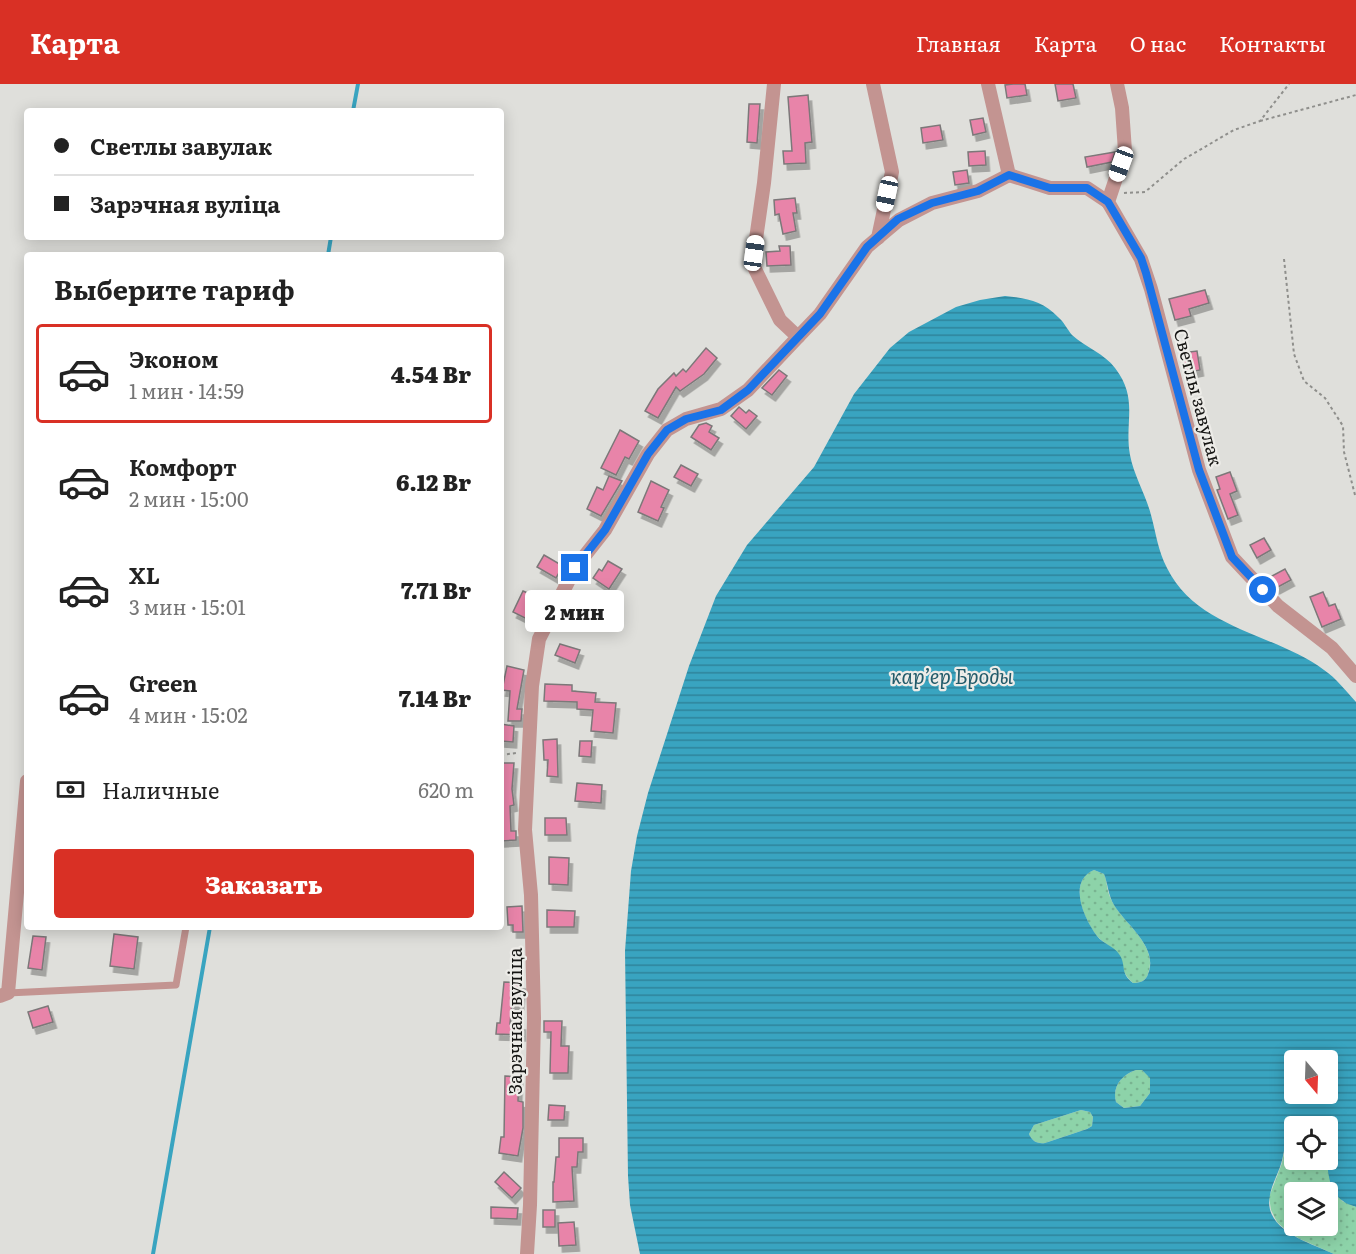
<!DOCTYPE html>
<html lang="ru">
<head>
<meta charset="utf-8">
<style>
  :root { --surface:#fff; --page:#f2f2f2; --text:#222; --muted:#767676; --line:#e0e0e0; --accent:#d93025 }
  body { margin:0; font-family:Literata,serif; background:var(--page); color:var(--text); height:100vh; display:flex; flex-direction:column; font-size:22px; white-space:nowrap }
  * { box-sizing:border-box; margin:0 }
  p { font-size:20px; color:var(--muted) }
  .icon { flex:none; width:33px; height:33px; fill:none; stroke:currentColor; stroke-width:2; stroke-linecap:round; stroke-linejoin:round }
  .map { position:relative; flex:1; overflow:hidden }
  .sheet { position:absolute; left:24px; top:168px; width:480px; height:678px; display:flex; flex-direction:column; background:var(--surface); border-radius:6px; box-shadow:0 3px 15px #0003 }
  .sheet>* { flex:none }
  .top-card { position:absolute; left:24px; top:24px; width:480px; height:132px; border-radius:6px; box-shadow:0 3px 15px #0003; display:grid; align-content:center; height:132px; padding:0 30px; background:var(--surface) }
  .needle { width:39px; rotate:161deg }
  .controls { position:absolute; left:1284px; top:966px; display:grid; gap:12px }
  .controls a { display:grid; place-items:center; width:54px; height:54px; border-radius:6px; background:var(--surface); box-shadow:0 3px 15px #0003; font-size:30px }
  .end { position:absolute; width:27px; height:27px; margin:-14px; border:8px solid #1a73e8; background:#fff; box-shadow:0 0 0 3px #fff }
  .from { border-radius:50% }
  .bubble { position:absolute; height:42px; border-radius:6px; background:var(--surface); box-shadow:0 3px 15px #0003; font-size:20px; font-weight:800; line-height:42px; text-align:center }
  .car { position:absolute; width:18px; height:36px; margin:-18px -9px; border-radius:8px; box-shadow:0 0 4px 2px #0007; background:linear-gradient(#fff 24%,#345 0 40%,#fff 0 76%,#345 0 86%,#fff 0) }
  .top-card b { display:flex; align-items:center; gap:21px; height:57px; font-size:22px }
  .top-card b+b { border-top:2px solid var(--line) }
  .top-card i { width:15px; height:15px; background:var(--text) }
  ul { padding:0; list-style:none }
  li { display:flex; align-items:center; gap:18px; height:99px; margin:0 12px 9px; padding:0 18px; border:3px solid transparent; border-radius:6px }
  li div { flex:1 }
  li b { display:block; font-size:22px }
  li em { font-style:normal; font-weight:800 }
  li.active { border-color:var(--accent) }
  li>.icon { width:54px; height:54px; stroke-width:1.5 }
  h2 { padding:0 30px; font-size:27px; line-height:72px }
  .pay { display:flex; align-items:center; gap:15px; height:66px; padding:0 30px; font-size:22px }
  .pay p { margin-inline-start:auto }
  .action { display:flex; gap:12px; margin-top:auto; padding:12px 30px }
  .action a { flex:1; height:69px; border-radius:6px; background:var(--accent); color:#fff; font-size:24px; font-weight:800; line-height:69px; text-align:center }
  header { display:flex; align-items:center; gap:36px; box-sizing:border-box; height:84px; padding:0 30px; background:var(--accent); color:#fff }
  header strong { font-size:28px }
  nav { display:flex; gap:33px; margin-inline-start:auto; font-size:21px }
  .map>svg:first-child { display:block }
</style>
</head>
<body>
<header>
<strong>Карта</strong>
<nav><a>Главная</a><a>Карта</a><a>О нас</a><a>Контакты</a></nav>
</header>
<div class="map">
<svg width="1356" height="1170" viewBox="0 0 1356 1170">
  <defs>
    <pattern id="grass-dots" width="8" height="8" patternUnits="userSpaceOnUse" patternTransform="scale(1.5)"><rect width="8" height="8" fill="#8dd3a9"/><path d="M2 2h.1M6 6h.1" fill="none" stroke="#79b491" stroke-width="1.8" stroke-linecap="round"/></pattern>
    <pattern id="water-rules" width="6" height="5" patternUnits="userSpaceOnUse" patternTransform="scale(1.5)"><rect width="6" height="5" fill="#39a4c0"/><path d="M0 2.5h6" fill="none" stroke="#2f849b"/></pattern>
    <filter id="shadow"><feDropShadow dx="3.5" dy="6" stdDeviation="0" flood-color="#0004"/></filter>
  </defs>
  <rect width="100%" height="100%" fill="#dfdfdb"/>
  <g fill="url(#grass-dots)" fill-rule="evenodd">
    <path d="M1094 786 1104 790C1107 797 1107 806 1110 813 1119 837 1160 860 1148 890 1146 897 1140 899 1133 899 1123 891 1121 878 1114 867 1110 861 1102 858 1097 852 1084 835 1067 797 1094 786Z"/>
    <path d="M1136 986H1142L1151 994 1150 1009 1140 1022 1124 1024 1116 1018C1112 1003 1121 991 1136 986Z"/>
    <path d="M1081 1026 1090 1028 1093 1033 1092 1042 1087 1045 1045 1059C1037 1060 1032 1057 1029 1050L1034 1041Z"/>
    <path d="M1294 1045V1076H1326L1342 1117 1356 1123V1170H1334L1300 1155 1288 1148 1277 1138 1271 1126 1269 1113 1282 1079 1287 1054ZM1294 1108H1328V1142H1294Z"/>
  </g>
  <path fill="url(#water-rules)" fill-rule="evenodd" d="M1005 212C1026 214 1043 217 1058 233 1064 238 1067 245 1072 251 1085 263 1105 270 1115 284 1139 315 1124 338 1130 371 1134 392 1146 411 1151 431 1156 449 1158 467 1167 484 1197 545 1274 549 1324 586 1336 594 1346 607 1356 618V1123C1352 1121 1346 1120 1343 1117 1322 1103 1328 1064 1328 1042H1294V1045C1284 1053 1285 1068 1281 1080 1278 1090 1272 1100 1270 1111 1262 1146 1311 1159 1334 1170H640L630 1121 628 1092 625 867 631 787 637 752 648 709 689 582 716 512 747 461 814 383 854 310 890 264 909 248 956 223 980 216ZM1094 786 1104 790C1108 800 1108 811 1114 821 1126 841 1159 863 1148 890 1146 897 1140 899 1133 899 1119 888 1127 881 1119 870 1114 862 1103 860 1097 852 1084 835 1067 797 1094 786ZM1294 976H1328V1010H1294ZM1136 986H1142L1150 994V1009L1140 1022 1124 1024 1116 1018C1112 1003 1121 991 1136 986ZM1081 1026 1090 1028 1093 1033 1092 1042 1087 1045 1045 1059C1037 1060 1032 1057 1029 1050L1034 1041Z"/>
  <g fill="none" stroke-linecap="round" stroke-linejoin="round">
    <g stroke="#39a4c0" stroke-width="4">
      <path d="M353 27 358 0"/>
      <path d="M328 171 331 153"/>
      <path d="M153 1170 210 843"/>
    </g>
  </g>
  <g fill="#e884a9" stroke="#7c7879" stroke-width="1.5" filter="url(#shadow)">
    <path d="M1013 0H1025L1027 11 1007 14 1005 1Z"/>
    <path d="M1055 0H1073L1076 14 1058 17Z"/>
    <path d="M808 11 812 58 805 59 806 79 784 80 783 67H792L788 13Z"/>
    <path d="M749 20H760L757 59 747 58Z"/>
    <path d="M983 34 986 48 973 51 970 36Z"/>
    <path d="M940 41 943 56 923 59 921 44Z"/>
    <path d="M985 67 986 81 969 82 968 68Z"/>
    <path d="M1115 68 1112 78 1087 83 1085 73Z"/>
    <path d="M967 86 969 99 955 101 953 88Z"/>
    <path d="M795 114 797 129H793L796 147 783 150 779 130 775 131 774 116Z"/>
    <path d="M779 162H790L791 181 767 182 766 168 780 167Z"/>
    <path d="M1205 206 1209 219 1189 225 1191 232 1175 236 1169 215Z"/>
    <path d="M706 264 717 274 704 290 680 307 676 303 658 334 645 327 658 305 674 289 676 292 683 285 686 288Z"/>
    <path d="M1197 267 1200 286 1185 289 1182 269Z"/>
    <path d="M779 286 787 292 772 311 762 304Z"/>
    <path d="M739 323 746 329 749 326 757 332 746 345 731 332Z"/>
    <path d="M706 339 712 342 709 348 719 354 711 366 691 353 699 341Z"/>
    <path d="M620 346 639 357 629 375 625 373 616 391 601 384Z"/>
    <path d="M681 381 698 390 691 402 674 393Z"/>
    <path d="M1230 388 1237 407 1230 410 1238 431 1228 435 1217 406 1220 405 1216 393Z"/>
    <path d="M609 392 622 397 601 432 587 425 597 403 603 406Z"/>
    <path d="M651 397 669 406 661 423 664 424 658 437 638 428Z"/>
    <path d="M1264 454 1271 466 1257 474 1250 461Z"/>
    <path d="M544 471 563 482 556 494 537 483Z"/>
    <path d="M608 477 622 485 609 505 593 494 599 485 602 487Z"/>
    <path d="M1285 485 1291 496 1276 504 1270 493Z"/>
    <path d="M523 507 544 516 538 529 533 527 529 536 513 528Z"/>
    <path d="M1323 508 1329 522 1335 520 1341 535 1322 543 1310 513Z"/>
    <path d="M560 560 580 566 575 579 555 571Z"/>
    <path d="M507 582 524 586 517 625H522L521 637H508L510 607 502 606Z"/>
    <path d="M545 600 572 601V607L596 609 595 618 616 619 613 649 591 647 593 626 577 625V618L544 617Z"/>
    <path d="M501 640 514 642 513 658 501 657Z"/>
    <path d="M557 655 558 693 547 692 548 676H544L543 656Z"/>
    <path d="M580 657H592L591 673 579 672Z"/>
    <path d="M501 679H514L512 705 514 721 510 722 511 747H516V756L501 757Z"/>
    <path d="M577 699 602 701 601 719 575 717Z"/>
    <path d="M545 734H566L567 751H545Z"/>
    <path d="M549 773 569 774 568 801 549 800Z"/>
    <path d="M522 822 523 848H513V841H508L507 823Z"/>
    <path d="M547 826 575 827 574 843H547Z"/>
    <path d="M114 850 138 853 134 885 110 882Z"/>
    <path d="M33 852 46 853 42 886 28 884Z"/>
    <path d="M504 898 522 899 520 920 512 919 510 940H522V951L496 950 497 939H500Z"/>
    <path d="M48 922 53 938 33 944 28 928Z"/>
    <path d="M544 937H562L561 962H569L568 989H550L551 948H544Z"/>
    <path d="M505 992 519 993 518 1017 523 1018V1044L518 1072 499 1069 501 1053H504Z"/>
    <path d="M549 1021 565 1022 564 1036H548Z"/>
    <path d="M559 1054H583V1068H578L577 1083H572L574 1117 553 1118V1098H554L556 1073H559Z"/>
    <path d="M504 1088 521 1104 512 1114 495 1098Z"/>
    <path d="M491 1123 518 1124 517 1135 491 1134Z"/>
    <rect x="543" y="1126" width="12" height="17"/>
    <path d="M574 1138 576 1161 559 1162 558 1139Z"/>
  </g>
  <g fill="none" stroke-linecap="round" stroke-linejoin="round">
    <g stroke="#8f8f8c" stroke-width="2" stroke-dasharray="3 3" stroke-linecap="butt">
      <path d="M1260 37 1356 11"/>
      <path d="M1124 109 1145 108 1184 75 1234 46 1260 37 1289 0"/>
      <path d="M1284 175 1294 270 1304 297 1325 314 1343 342 1344 368 1355 411"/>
      <path d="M501 671 516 669"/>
    </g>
    <path stroke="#c39491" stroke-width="7" d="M8 909 176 901 186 843"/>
    <g stroke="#c39491" stroke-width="14">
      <path d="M873 0 892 88 878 154"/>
      <path d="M988 0 1009 91 1050 104H1087L1108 118"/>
      <path d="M1117 0 1122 24 1125 67 1108 118 1141 175 1151 205 1199 386 1232 473 1278 522 1332 564 1356 592"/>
      <path d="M798 253 820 230 867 163 899 136 932 119 978 107 1009 91"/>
      <path d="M0 912 8 909 27 697"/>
      <path d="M527 1170 530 1121 534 934 531 811 525 746 532 602 539 555 575 484 605 446 648 370 667 346 686 335 721 325 748 306 798 253 780 236 754 183V169L764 99 774 0"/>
    </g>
  </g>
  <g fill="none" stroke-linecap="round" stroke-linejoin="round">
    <path stroke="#1a73e8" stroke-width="8" d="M575 484 605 446 648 370 667 346 686 335 721 326 748 306 820 230 867 163 898 135 932 119 978 107 1009 91 1050 104H1087L1108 118 1141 174 1146 189 1199 386 1232 473 1263 506"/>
  </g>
  <g text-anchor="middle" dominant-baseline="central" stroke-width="4.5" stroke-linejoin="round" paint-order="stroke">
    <g font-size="18" fill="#151513" stroke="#edece8">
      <text transform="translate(1199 313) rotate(75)">Светлы завулак</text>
      <text transform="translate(514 937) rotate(-90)">Зарэчная вуліца</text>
    </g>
    <g font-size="20" font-style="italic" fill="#225b6a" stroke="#edece8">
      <text x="952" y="591">карʼер Броды</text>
    </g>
  </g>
</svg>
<div class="controls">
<a><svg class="needle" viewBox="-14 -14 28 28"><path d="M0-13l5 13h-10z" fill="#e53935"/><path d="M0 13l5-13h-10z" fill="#767676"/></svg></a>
<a><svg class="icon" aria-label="locate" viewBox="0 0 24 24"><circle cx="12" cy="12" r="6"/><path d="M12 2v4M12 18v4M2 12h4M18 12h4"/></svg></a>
<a><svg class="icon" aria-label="layers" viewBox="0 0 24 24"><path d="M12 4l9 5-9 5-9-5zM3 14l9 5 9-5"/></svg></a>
</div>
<i class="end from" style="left:1263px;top:506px"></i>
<i class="end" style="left:575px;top:484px"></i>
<div class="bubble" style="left:525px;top:506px;width:99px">2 мин</div>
<i class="car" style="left:1121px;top:80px;rotate:200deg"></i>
<i class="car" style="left:887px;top:110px;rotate:192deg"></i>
<i class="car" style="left:754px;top:169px;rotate:8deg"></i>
<div class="top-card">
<b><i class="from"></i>Светлы завулак</b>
<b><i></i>Зарэчная вуліца</b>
</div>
<section class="sheet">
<h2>Выберите тариф</h2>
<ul>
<li class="active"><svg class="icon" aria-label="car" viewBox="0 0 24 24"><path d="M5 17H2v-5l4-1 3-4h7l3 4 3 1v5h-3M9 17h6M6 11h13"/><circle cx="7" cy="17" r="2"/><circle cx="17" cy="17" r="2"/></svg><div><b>Эконом</b><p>1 мин · 14:59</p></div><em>4.54 Br</em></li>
<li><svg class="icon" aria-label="car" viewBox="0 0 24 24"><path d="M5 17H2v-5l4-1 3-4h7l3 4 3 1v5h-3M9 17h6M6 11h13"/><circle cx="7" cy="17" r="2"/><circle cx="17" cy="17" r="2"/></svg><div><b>Комфорт</b><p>2 мин · 15:00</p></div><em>6.12 Br</em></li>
<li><svg class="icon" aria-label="car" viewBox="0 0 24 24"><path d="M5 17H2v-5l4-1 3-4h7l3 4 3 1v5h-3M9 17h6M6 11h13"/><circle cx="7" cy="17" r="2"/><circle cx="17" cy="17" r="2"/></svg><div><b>XL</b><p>3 мин · 15:01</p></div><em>7.71 Br</em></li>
<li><svg class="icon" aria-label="car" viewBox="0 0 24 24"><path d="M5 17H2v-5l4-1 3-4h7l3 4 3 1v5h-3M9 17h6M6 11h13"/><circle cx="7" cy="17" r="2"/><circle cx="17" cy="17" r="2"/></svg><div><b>Green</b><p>4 мин · 15:02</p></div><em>7.14 Br</em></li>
</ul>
<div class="pay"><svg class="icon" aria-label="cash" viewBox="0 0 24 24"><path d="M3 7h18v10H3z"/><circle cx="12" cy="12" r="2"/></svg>Наличные<p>620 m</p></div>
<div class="action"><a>Заказать</a></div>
</section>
</div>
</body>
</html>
